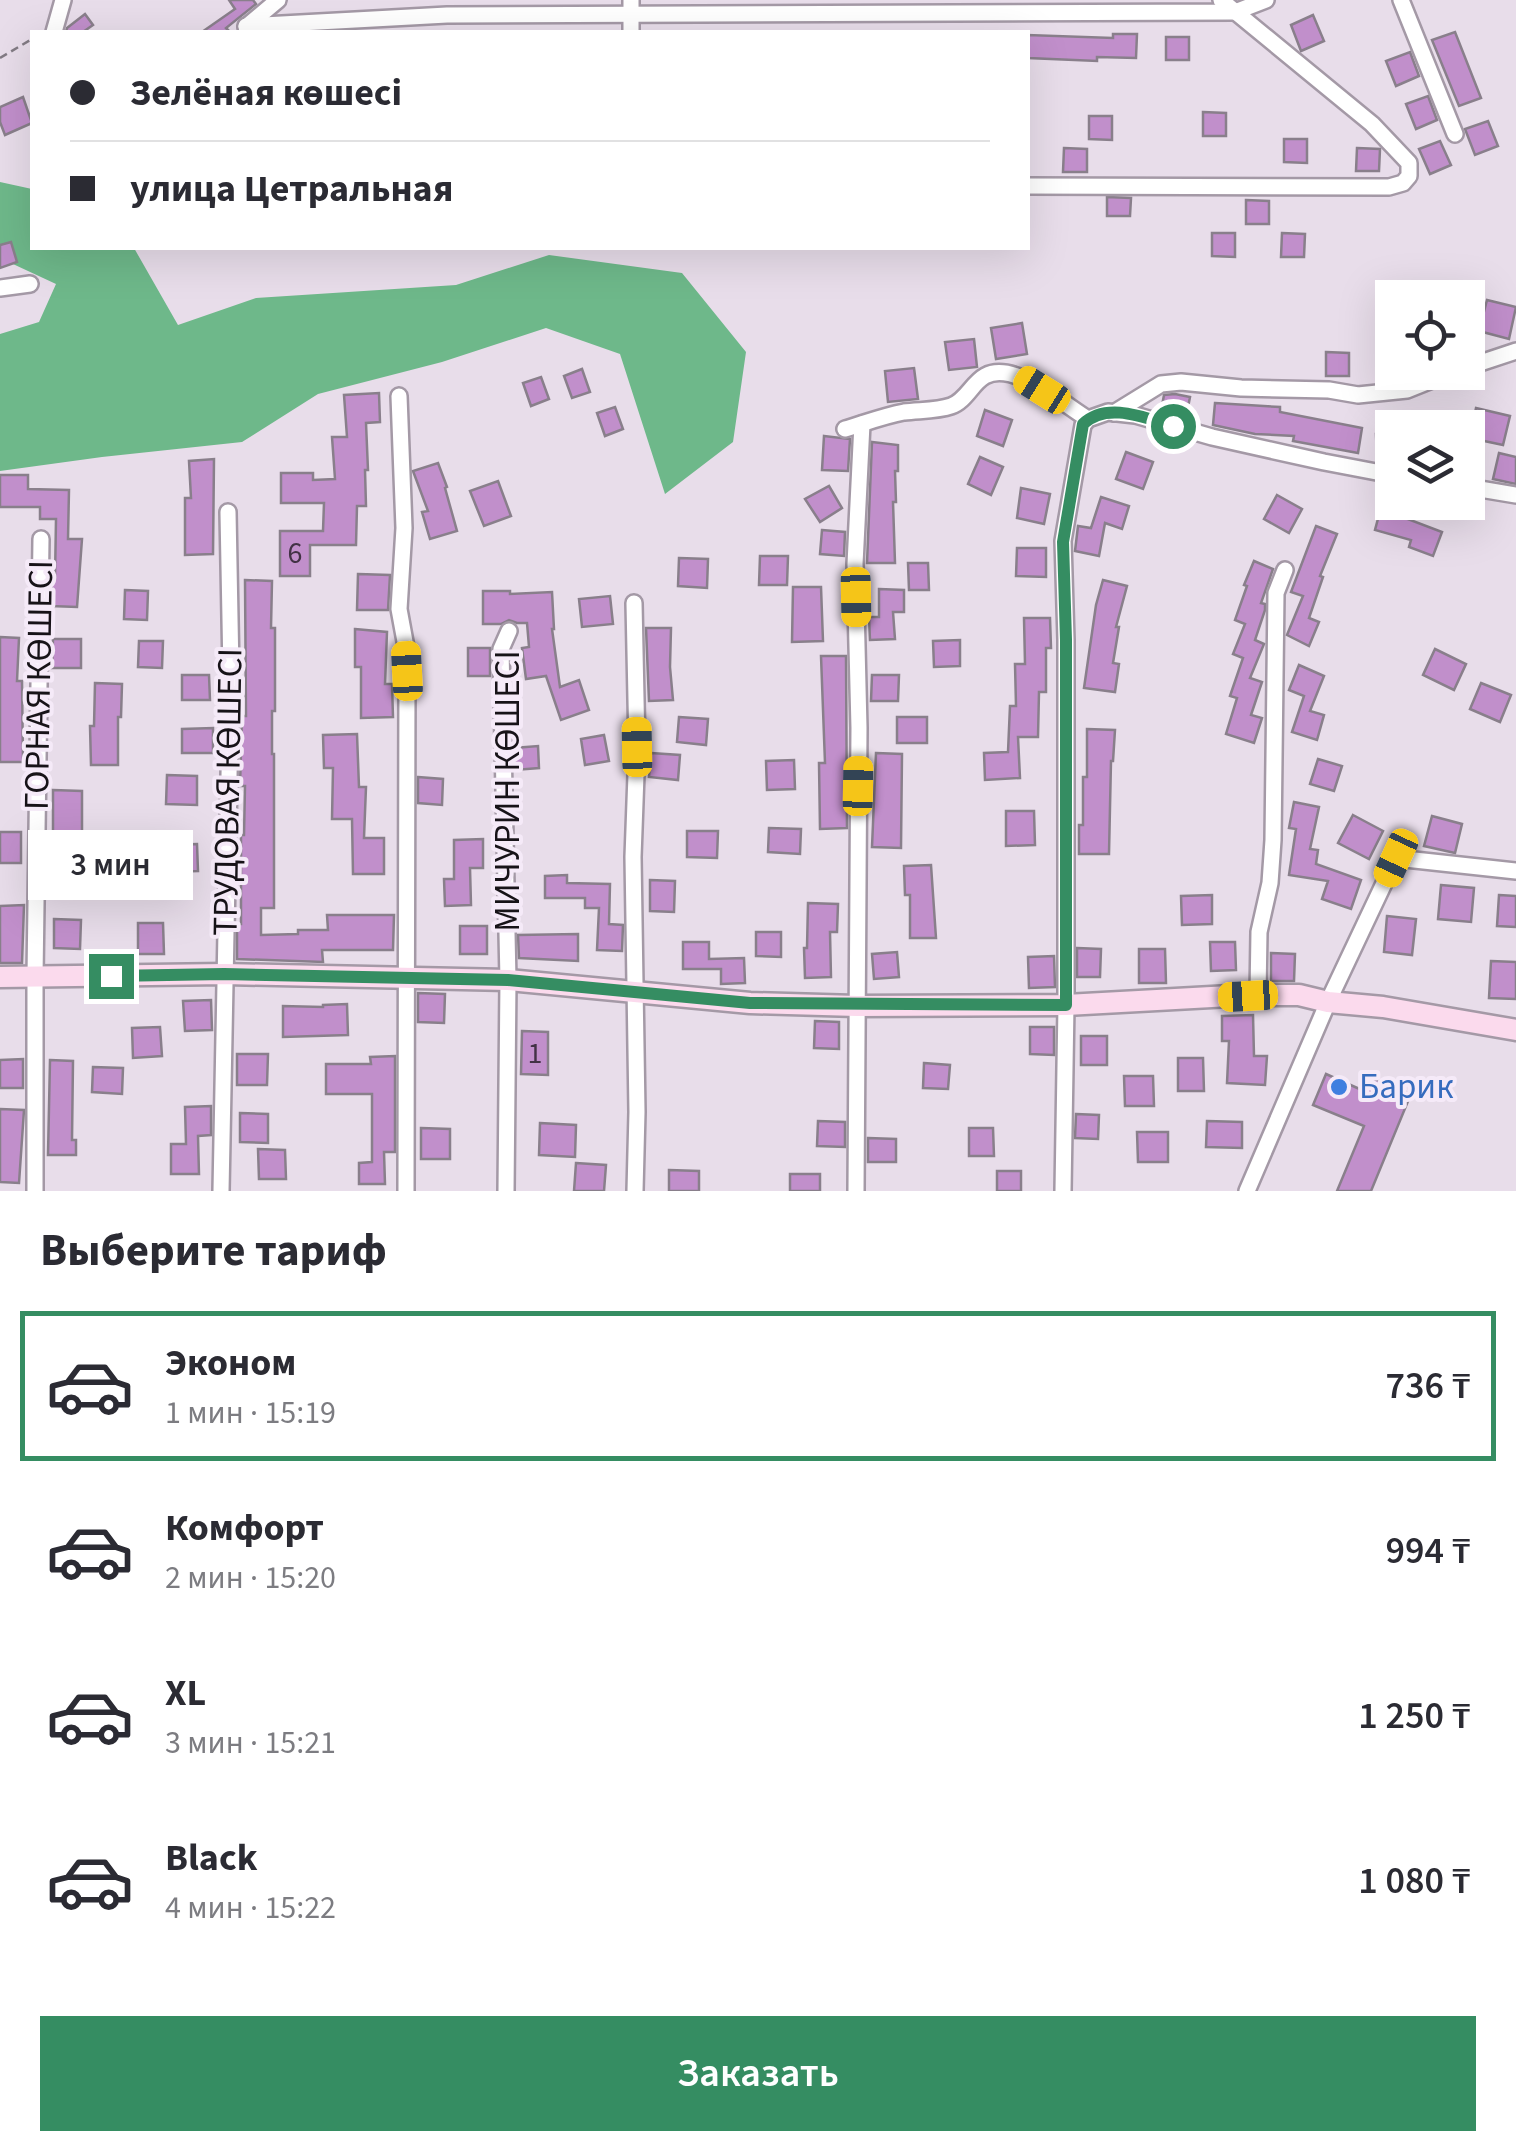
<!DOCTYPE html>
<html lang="ru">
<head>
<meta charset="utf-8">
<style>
  :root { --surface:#fff; --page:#f7f7f7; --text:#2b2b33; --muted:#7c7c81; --line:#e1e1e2; --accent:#358d62 }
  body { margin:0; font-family:"Source Sans 3",sans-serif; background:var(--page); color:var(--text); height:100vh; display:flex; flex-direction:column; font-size:38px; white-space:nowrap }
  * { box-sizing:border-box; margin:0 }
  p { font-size:32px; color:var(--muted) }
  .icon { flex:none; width:55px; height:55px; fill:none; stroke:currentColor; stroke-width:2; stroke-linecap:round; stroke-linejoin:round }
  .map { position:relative; height:1191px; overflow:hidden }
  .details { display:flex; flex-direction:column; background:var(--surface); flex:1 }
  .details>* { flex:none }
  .hud { position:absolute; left:30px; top:30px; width:1000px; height:220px; border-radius:0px; box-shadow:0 10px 40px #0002; display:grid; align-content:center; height:220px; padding:0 40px; background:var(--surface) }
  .buttons { position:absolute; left:1375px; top:280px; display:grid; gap:20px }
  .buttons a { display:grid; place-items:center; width:110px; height:110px; border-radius:0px; background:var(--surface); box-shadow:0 10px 40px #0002; font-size:50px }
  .end { position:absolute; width:45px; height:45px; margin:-22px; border:12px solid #358d62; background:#fff; box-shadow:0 0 0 5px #fff }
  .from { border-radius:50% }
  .bubble { position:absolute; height:70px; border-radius:0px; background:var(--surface); box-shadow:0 10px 40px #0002; font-size:32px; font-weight:600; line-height:70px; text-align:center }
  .car { position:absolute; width:30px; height:60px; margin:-30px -15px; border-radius:12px; box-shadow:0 0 8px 2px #0007; background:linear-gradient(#f5c518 24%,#345 0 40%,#f5c518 0 76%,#345 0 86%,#f5c518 0) }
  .hud b { display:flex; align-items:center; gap:35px; height:95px; font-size:38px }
  .hud b+b { border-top:2px solid var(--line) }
  .hud i { width:25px; height:25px; background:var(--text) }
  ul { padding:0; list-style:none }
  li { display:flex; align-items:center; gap:30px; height:150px; margin:0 20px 15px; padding:0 20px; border:5px solid transparent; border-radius:0px }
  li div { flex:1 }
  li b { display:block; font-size:38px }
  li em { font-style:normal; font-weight:600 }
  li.on { border-color:var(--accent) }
  li>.icon { width:90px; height:90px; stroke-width:1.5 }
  h2 { padding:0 40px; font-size:45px; line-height:120px }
  .primary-button { display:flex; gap:20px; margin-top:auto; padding:20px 40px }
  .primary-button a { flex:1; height:115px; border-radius:0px; background:var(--accent); color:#fff; font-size:40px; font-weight:600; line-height:115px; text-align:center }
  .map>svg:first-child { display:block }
</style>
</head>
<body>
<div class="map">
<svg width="1516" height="1191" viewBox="0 0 1516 1191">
  <rect width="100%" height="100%" fill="#e8ddea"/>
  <path fill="#6eb88a" d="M0 182 32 189V248H134L178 325 256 298 456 285 549 255 682 273 746 352 733 442 665 494 620 354 546 328 442 362 318 394 242 442 102 457 0 471V334L39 322 56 284 0 258Z"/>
  <g fill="#c18fcb" stroke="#897f8b" stroke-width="2.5">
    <path d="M229 0H253L256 4 226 28 230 32H202L235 9Z"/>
    <path d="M85 14 93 25 83 32H66L67 28Z"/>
    <path d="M1313 15 1324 41 1301 51 1291 25Z"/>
    <path d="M1455 32 1481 98 1459 106 1432 40Z"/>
    <path d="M1113 34H1137L1136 58 1097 57V61L1028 58V35L1113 38Z"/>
    <rect x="1166" y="37" width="23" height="23"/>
    <path d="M1410 52 1419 76 1396 86 1386 61Z"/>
    <path d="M1428 96 1437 120 1416 129 1406 104Z"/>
    <path d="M23 97 32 123 5 135 0 122V107Z"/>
    <path d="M1203 112 1226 113V136H1203Z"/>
    <path d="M1089 116H1112V140L1089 139Z"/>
    <path d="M1488 121 1498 146 1475 155 1465 129Z"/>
    <path d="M1284 139H1307V163L1284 162Z"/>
    <path d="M1440 141 1451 165 1430 174 1419 149Z"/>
    <path d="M1064 148 1087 149V172H1063Z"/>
    <path d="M1357 148 1380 149 1379 171H1356Z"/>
    <path d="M1107 197 1131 198 1130 216H1107Z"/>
    <path d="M1246 200 1269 201V224H1246Z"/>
    <path d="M1212 233H1235V257L1212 256Z"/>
    <path d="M1282 233 1305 234 1304 257H1281Z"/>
    <path d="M11 242 17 262 0 268V245Z"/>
    <path d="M1487 300 1516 307 1509 339 1479 331Z"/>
    <path d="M1022 323 1027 354 996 359 991 328Z"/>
    <path d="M974 339 977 367 949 370 945 342Z"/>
    <path d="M1326 352 1349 353V376H1326Z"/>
    <path d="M914 368 918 399 888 402 885 371Z"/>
    <path d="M582 369 590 392 572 398 564 376Z"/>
    <path d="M541 377 549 399 531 406 523 383Z"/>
    <path d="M379 393 380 422 366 423 368 470H365L366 506H357L356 545H310V576H280V531H323L324 503H281V473H313V480L335 479 332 437H347L344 395Z"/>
    <path d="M1175 394 1190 397 1186 418 1161 411 1164 395Z"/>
    <path d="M1215 403 1280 407V412L1362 428 1358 453 1293 441 1294 436 1255 434 1213 425Z"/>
    <path d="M615 407 623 429 605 436 597 413Z"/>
    <path d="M1476 408 1510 416 1503 445 1470 438Z"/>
    <path d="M985 410 1012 420 1003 446 977 436Z"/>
    <path d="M1376 434H1392V461H1377Z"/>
    <path d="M824 436 850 439 848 471 822 470Z"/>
    <path d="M872 442 898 445V471H895L896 502H893L895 563H867Z"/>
    <path d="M1126 452 1153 462 1143 489 1116 479Z"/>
    <path d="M1499 453 1516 457V484L1493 479Z"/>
    <path d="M980 457 1003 467 991 495 968 484Z"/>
    <path d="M214 459 213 554 185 555V498H191L189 461Z"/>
    <path d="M438 463 447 487 445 488 457 531 430 539 422 512 428 511 413 471Z"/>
    <path d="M0 475H28V489L69 490 68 539H82L77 607 51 606 52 578H55L56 519H40V507H0Z"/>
    <path d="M498 481 511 516 484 526 470 491Z"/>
    <path d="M829 486 842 508 820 522 805 499Z"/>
    <path d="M1021 488 1050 494 1044 524 1017 518Z"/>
    <path d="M1277 495 1302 509 1289 533 1264 519Z"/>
    <path d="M1101 497 1129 506 1122 529 1105 523 1099 556 1075 551 1078 526 1091 528Z"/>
    <path d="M1383 500 1408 507 1405 518 1442 532 1433 556 1409 547 1411 540 1375 530Z"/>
    <path d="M1316 526 1337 534 1320 576 1323 577 1309 618 1319 622 1309 646 1287 635 1303 596 1291 592Z"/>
    <path d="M822 530 845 532 844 556 820 554Z"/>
    <path d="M1017 548H1046V577L1016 576Z"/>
    <path d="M760 556H788L787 585H759Z"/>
    <path d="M679 558 708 559 707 588 678 586Z"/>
    <path d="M1254 561 1273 569 1261 603 1265 604V610L1255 640 1264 644 1250 678 1262 682 1251 715 1262 718 1254 743 1226 734 1237 698 1230 696 1243 658 1233 654 1245 624 1235 620 1247 586 1244 585Z"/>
    <path d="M908 563H928L929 590H909Z"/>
    <path d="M358 574 390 575 388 610H357Z"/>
    <path d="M245 580 272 581 271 628H275V711H272V754H274V908H261V935L298 934V930H328L327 915H394L393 950H322L323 962 237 959V924H241V835H244L245 786H240L242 716H246Z"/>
    <path d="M1103 580 1127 586 1116 627H1119L1113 663 1119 664 1115 692 1084 688 1096 605Z"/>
    <path d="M793 587H821L823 641 792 642Z"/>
    <path d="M879 589 904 590V612H893L895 639 870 640 869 617H879Z"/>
    <path d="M125 590 148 591 147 620 124 619Z"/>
    <path d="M483 591H510V594L552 592 554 629H552L560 687 579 680 589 710 561 720 546 676 526 679 522 648 529 647 527 623H517L509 620 501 624H483Z"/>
    <path d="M610 596 613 624 582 627 579 599Z"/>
    <path d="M1024 618H1050L1051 648H1046V692H1039L1038 737H1018L1020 778 985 780 984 753 1008 752 1010 706H1016L1015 664H1025Z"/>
    <path d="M646 628H671L670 667 673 700 649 701Z"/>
    <path d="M355 629 387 632 385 684H392L393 717 361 718V667H355Z"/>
    <path d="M0 637 19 638 17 681H22L23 762H0Z"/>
    <path d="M53 639H81V668H52Z"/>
    <path d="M960 640V666L934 667 933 641Z"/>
    <path d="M139 641H163L162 668 138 667Z"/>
    <rect x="468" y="648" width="22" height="28"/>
    <path d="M1435 649 1466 664 1454 690 1423 675Z"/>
    <path d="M821 656H846L847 828 820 829 819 763H825Z"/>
    <path d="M1299 665 1324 676 1310 711 1324 715 1317 740 1292 732 1304 696 1289 690Z"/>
    <path d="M182 675H209L210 700H182Z"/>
    <path d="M872 675H899L898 701H871Z"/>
    <path d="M95 683 122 684 121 717H118V765H91L90 726H94Z"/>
    <path d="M1481 683 1511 695 1500 722 1470 709Z"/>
    <path d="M679 717 708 719 706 745 677 742Z"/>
    <rect x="897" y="717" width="30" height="26"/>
    <path d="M213 728V753H182V729Z"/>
    <path d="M1087 729 1115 730 1113 761H1111L1109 854H1079V825H1083V777H1087Z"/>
    <path d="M357 734 359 787H366L364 838H384V874H353L352 819H332L333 768H324L323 735Z"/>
    <path d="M604 735 609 761 585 765 581 739Z"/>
    <path d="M538 746 539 768 515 770 514 748Z"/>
    <path d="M651 753 680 755 678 780 649 777Z"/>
    <path d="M876 753 902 754 901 848 872 847Z"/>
    <path d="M1318 759 1342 766 1334 791 1310 784Z"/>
    <path d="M794 760 795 789 767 790 766 761Z"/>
    <path d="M167 775 197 776V805L166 804Z"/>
    <path d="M418 777 443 779 442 805 418 803Z"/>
    <path d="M53 790 82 791V861H53Z"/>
    <path d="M1294 802 1319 807 1310 849 1318 850 1316 864 1361 880 1351 909 1322 899 1328 881 1289 875 1296 829 1289 828Z"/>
    <path d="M1006 811H1034L1035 845 1006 846Z"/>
    <path d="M1353 815 1383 831 1369 859 1338 843Z"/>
    <path d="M1432 816 1462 824 1455 853 1424 846Z"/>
    <path d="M769 828 801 829 800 854 768 852Z"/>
    <path d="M687 831H718L717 858 687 857Z"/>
    <rect x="0" y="832" width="21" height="31"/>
    <path d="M483 839V868H470L471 905 445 906 444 879H454V840Z"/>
    <path d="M197 844 198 871 164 872V845Z"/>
    <path d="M931 865 936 938H910V895H905L904 866Z"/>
    <path d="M567 875V883L610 884 609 924 623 925 622 951 597 950 599 908H585V898H545V876Z"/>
    <path d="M650 880 675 881 674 912 650 911Z"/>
    <path d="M1441 885 1474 888 1471 922 1438 919Z"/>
    <path d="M1212 895V924L1182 925 1181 896Z"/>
    <path d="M1499 895 1516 896V927L1497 926Z"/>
    <path d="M808 903 838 904 837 932H830L831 977 805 978 804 948H807Z"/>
    <path d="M24 905 22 963H0V906Z"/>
    <path d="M1387 916 1416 919 1412 955 1384 952Z"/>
    <path d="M54 919 81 920 80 949 54 948Z"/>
    <path d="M138 923H163L164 954H138Z"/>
    <rect x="460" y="926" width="27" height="28"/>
    <path d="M756 932H781V957L756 956Z"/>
    <path d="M578 934V961L519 958 518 935Z"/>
    <path d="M683 942H709V959L744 958 745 983 721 984V969H683Z"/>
    <path d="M1210 942H1235L1236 970 1211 971Z"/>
    <path d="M1077 948 1101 949 1100 977H1077Z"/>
    <path d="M1139 949H1165L1166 983H1139Z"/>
    <path d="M897 952 899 977 874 979 872 954Z"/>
    <path d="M1271 953 1295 954 1294 981H1271Z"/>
    <path d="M1054 956 1055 987 1029 988 1028 957Z"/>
    <path d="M1491 961 1516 962V999L1489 998Z"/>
    <path d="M418 993 445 994 444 1023 418 1022Z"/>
    <path d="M211 1000 212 1030 185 1031 183 1001Z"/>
    <path d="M347 1004 348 1035 283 1037V1006L323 1007V1005Z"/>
    <path d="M1253 1015 1254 1056H1267L1265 1085 1227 1083 1229 1041H1222V1016Z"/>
    <path d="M815 1021 839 1022V1049L814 1048Z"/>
    <path d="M160 1027 162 1056 133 1058 132 1028Z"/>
    <path d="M1030 1027H1054V1055L1030 1054Z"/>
    <path d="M522 1031 548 1032V1075L521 1074Z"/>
    <rect x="1081" y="1036" width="26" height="29"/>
    <path d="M237 1054H268L267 1085H237Z"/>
    <path d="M395 1056V1152H384L385 1184H359V1163L372 1162V1094H326V1064H371L370 1057Z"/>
    <path d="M1178 1058H1203L1204 1091H1178Z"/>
    <path d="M23 1059V1088H0V1060Z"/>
    <path d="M50 1060 73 1061 72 1140H76V1155H48Z"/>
    <path d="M924 1063 950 1065 948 1089 923 1088Z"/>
    <path d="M93 1067 123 1068 122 1094 92 1092Z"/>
    <path d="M1326 1074 1364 1091 1370 1077 1411 1094 1371 1191H1337L1364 1126 1313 1105Z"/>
    <path d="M1124 1076H1153L1154 1106H1125Z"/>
    <path d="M211 1106V1135L198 1136 199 1174H171V1144H186L185 1107Z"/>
    <path d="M0 1109 24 1110 19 1183 0 1182Z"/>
    <path d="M240 1113 268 1114V1143L240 1142Z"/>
    <path d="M1076 1114 1099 1115 1098 1139 1075 1138Z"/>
    <path d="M818 1121 845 1122V1147L817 1146Z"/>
    <path d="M1207 1121 1242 1122V1148L1206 1147Z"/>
    <path d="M540 1123 576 1125 575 1157 539 1155Z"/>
    <path d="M421 1128 450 1129V1159H421Z"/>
    <path d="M969 1128H993L994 1156H969Z"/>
    <path d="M1137 1132H1168V1162H1138Z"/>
    <path d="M868 1138 896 1139V1162H868Z"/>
    <path d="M258 1149 285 1150 286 1179H259Z"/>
    <path d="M576 1163 606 1165 604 1191H574Z"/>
    <path d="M669 1170 699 1171V1191H669Z"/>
    <rect x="997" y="1171" width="24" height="20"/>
    <rect x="790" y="1174" width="30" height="17"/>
  </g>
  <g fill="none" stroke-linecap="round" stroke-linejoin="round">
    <g stroke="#a499a6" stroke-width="20">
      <g id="street">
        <path d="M1401 0 1455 134"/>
        <path d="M246 26 447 15 1235 12 1266 0"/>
        <path d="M246 27 278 0"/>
        <path d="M54 32 63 0"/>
        <path d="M631 32V0"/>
        <path d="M1028 186 1389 187 1403 183 1409 176V163L1372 124 1221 0"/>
        <path d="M0 288 30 284"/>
        <path d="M1468 367 1516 351"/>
        <path d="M399 396 404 528 399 609 406 647 407 671 406 1191"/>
        <path d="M1114 413 1161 384 1181 382 1241 388 1329 390 1358 395 1407 390 1452 372"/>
        <path d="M845 429C865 423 883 416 904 412 919 410 937 411 951 406 966 401 972 383 985 376 1014 360 1063 404 1088 419"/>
        <path d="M1468 487 1516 495"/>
        <path d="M634 603 637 747 633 857 637 1112 635 1191"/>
        <path d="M1258 995 1259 932 1270 883 1273 840 1276 593 1285 570"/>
        <path d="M35 1191V977L41 539"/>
        <path d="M221 1191 231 672 228 512"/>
        <path d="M506 1191 508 980 501 649 509 631"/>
        <path d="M856 1191 859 728 855 564 862 424"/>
        <path d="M1063 1191 1066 1005V640L1063 541 1083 425 1088 419 1108 412 1135 415 1212 437 1324 462 1392 475"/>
        <path d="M1247 1191 1328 1002 1396 858 1516 871"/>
      </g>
    </g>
    <g stroke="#a499a6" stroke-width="25">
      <path id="secondary" d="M0 977 225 974 508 980 750 1003 857 1006 1066 1005 1248 995H1299L1328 1002 1383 1007 1516 1030"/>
    </g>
    <path stroke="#827b84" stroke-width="2.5" stroke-dasharray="8 5" stroke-linecap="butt" d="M0 58 32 39"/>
    <use href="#street" stroke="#fff" stroke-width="15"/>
    <use href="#secondary" stroke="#fbdaed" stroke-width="20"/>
  </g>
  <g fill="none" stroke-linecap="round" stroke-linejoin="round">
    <path stroke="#358d62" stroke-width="12" d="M111 976 224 974 508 980 750 1003 1066 1005V640L1063 542 1083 424C1107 401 1145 418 1173 426"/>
  </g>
  <circle fill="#3f7fe0" stroke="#f5eaf8" stroke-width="4" cx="1339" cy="1087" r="10"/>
  <g text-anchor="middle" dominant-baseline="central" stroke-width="8" stroke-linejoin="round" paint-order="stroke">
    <g font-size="30" fill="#423245">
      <text x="295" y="553">6</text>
      <text x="535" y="1053">1</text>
    </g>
    <g font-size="35" fill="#171318" stroke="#f5eaf8">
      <text transform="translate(39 685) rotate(-89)">ГОРНАЯ КӨШЕСІ</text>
      <text transform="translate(508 791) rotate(-90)">МИЧУРИН КӨШЕСІ</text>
      <text transform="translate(228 792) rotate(-89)">ТРУДОВАЯ КӨШЕСІ</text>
    </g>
    <g font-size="35" fill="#366cbe" stroke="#f5eaf8" text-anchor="start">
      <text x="1359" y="1087">Барик</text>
    </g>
  </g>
</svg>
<div class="buttons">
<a><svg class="icon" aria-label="locate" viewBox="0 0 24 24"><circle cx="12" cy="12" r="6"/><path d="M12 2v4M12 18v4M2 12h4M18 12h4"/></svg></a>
<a><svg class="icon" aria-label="layers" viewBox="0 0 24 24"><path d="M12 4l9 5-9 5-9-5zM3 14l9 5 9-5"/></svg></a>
</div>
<i class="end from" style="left:1173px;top:426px"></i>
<i class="end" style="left:111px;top:976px"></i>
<div class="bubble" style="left:28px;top:830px;width:165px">3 мин</div>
<i class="car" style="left:1042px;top:390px;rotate:302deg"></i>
<i class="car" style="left:856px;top:597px;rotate:179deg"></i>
<i class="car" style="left:407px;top:671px;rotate:357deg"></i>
<i class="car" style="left:637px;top:747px;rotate:359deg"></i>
<i class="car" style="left:858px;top:786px;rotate:1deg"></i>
<i class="car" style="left:1396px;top:858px;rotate:205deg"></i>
<i class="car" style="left:1248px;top:996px;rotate:267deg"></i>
<div class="hud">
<b><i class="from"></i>Зелёная көшесі</b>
<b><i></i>улица Цетральная</b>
</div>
</div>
<section class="details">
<h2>Выберите тариф</h2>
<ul>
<li class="on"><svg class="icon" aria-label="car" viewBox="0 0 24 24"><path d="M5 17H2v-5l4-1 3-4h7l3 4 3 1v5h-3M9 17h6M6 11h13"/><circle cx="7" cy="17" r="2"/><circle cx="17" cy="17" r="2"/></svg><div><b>Эконом</b><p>1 мин · 15:19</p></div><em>736 ₸</em></li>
<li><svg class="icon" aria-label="car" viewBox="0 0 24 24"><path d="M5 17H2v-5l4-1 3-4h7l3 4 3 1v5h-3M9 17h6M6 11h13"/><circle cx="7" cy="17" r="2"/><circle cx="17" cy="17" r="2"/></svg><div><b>Комфорт</b><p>2 мин · 15:20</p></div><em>994 ₸</em></li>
<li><svg class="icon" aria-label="car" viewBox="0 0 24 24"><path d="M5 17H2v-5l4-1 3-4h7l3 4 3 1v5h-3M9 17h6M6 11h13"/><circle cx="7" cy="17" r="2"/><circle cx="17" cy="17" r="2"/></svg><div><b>XL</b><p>3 мин · 15:21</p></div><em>1 250 ₸</em></li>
<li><svg class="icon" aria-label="car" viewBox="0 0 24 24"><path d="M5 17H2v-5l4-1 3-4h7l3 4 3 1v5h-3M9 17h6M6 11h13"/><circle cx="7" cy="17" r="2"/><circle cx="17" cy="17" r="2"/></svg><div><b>Black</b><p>4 мин · 15:22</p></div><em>1 080 ₸</em></li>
</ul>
<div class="primary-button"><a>Заказать</a></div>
</section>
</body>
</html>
